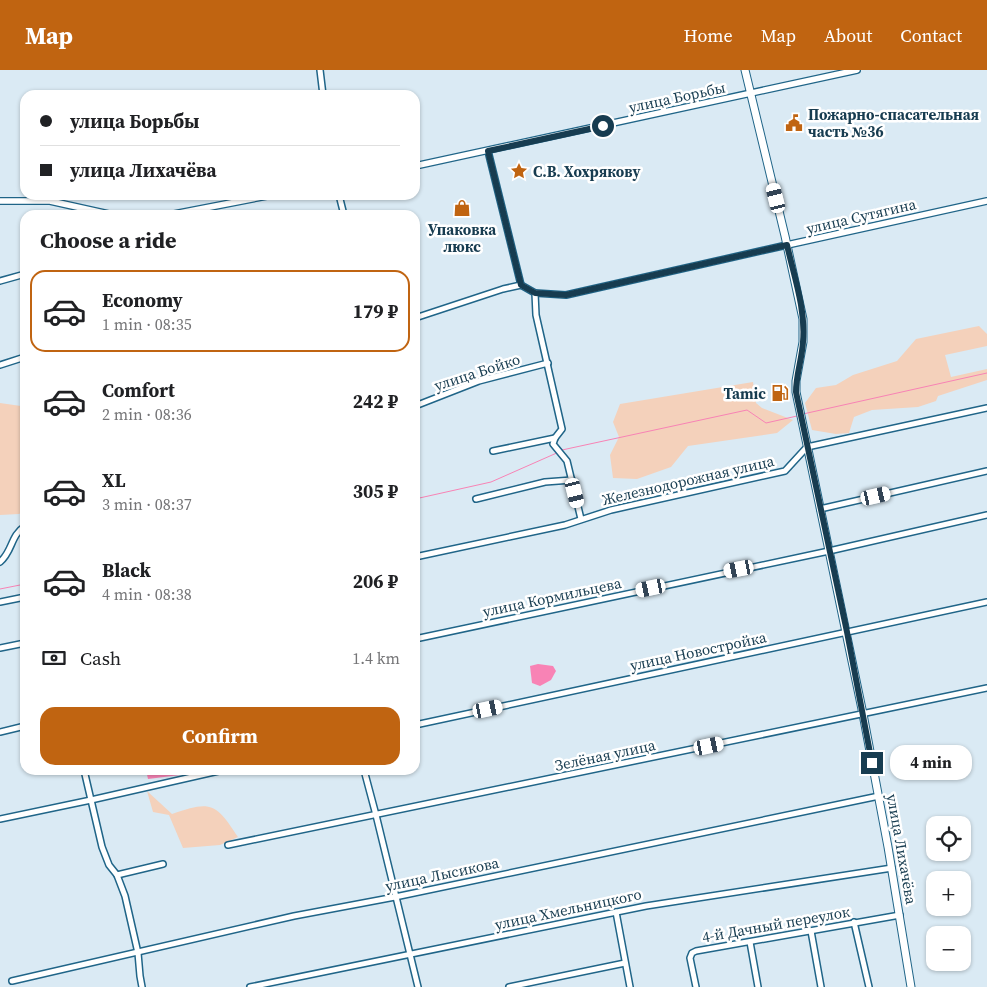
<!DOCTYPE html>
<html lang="en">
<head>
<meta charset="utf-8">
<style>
  :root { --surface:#fff; --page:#f6f6f6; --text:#202124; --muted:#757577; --line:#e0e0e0; --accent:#c06411 }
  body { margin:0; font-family:"Source Serif 4",serif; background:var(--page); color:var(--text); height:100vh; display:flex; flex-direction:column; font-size:19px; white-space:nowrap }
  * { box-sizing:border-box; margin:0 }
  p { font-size:16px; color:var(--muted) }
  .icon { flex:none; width:28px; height:28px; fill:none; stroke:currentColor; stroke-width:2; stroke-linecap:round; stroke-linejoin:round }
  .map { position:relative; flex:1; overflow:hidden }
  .panel { position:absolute; left:20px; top:140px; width:400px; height:565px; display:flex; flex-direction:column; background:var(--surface); border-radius:15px; box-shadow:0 1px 4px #0004 }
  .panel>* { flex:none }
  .guide { position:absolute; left:20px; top:20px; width:400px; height:110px; border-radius:15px; box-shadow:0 1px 4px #0004; display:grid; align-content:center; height:110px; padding:0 20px; background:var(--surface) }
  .tools { position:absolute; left:926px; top:746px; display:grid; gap:10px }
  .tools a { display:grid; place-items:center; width:45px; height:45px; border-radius:10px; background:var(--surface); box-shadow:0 1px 4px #0004; font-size:25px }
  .end { position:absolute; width:22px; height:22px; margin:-11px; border:6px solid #173c50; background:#fff; box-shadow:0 0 0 2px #fff }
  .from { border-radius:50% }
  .bubble { position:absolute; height:35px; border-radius:15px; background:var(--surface); box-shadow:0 1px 4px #0004; font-size:16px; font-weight:700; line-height:35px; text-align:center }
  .car { position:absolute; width:15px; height:30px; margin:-15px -8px; border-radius:6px; box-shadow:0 0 4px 1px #0007; background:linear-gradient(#fff 24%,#345 0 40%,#fff 0 76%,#345 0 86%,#fff 0) }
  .guide b { display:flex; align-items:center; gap:18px; height:48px; font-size:19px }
  .guide b+b { border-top:1px solid var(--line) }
  .guide i { width:12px; height:12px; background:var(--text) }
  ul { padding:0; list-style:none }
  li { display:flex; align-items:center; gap:15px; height:82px; margin:0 10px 8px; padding:0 10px; border:2px solid transparent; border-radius:15px }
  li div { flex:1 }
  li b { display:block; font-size:19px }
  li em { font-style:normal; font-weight:700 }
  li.on { border-color:var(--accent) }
  li>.icon { width:45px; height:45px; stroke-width:1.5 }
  h2 { padding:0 20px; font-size:22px; line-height:60px }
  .pay { display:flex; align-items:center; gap:12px; height:55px; padding:0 20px; font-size:19px }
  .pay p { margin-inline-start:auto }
  .cta { display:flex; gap:10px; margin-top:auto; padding:10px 20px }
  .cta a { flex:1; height:58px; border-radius:15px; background:var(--accent); color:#fff; font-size:20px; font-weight:700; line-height:58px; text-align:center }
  header { display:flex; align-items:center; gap:30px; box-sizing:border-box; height:70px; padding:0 25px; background:var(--accent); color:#fff }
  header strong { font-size:24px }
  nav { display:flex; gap:28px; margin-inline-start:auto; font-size:18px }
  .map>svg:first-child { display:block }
</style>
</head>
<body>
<header>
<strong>Map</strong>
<nav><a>Home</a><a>Map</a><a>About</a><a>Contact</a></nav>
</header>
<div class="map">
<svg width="987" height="917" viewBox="0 0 987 917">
  <rect width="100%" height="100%" fill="#daeaf4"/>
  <g fill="#f4d1bb">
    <path d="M979 256 987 264V276L945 285 951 307 987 299V310L938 326 936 331 918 337 872 340 854 347 849 363 836 364 812 360 805 333 816 318 836 315 853 305 897 291 916 269Z"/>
    <path d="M753 312 756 333 762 338 793 350 777 363 688 376 671 397 637 409 613 408 610 385 619 367 613 352 620 334Z"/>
    <path d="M0 333 21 336 25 335V441L19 444 0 445Z"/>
    <path d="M147 721 172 744C211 730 216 733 238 767L220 775 183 778 169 745 153 742Z"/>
  </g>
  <g fill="#f883b5">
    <path d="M538 594 553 596 556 601 551 610 540 616 532 613 530 596Z"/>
    <path d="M146 700H193L180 705 148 709Z"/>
  </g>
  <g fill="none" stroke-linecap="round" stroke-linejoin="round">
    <g stroke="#f883b5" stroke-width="1">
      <path d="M803 344 987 303"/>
      <path d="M562 380 747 340 766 353 797 346"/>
      <path d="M415 429 491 412 559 382"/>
      <path d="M0 519 25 514"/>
    </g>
    <g stroke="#206588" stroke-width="8">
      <g id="minor">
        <path d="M320 0 323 25"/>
        <path d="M488 81 521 215 535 223 536 245 562 359 555 368 553 374 567 391 581 449"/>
        <path d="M339 125 344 145"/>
        <path d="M0 211 25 204"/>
        <path d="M535 223 566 225 787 175"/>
        <path d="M415 248 503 219 521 215"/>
        <path d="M0 295 25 287"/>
        <path d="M415 336 479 311 548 293"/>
        <path d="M493 381 555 368"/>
        <path d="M476 429 545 412 572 410"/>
        <path d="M820 439 987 401"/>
        <path d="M415 487 565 455 611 440 785 401 807 377 987 338"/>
        <path d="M0 492C13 481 10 466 25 456"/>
        <path d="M0 532 25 527"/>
        <path d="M415 569 829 481 987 445"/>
        <path d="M0 578 25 573"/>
        <path d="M415 655 987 532"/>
        <path d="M0 662 25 656"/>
        <path d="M84 700 102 777 109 795 117 805 125 826 138 883 140 906 142 917"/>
        <path d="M364 700 376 745 418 917"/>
        <path d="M0 749 91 730 223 700"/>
        <path d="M228 775 987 618"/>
        <path d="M117 805 163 794"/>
        <path d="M616 842 630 917"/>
        <path d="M854 852 869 917"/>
        <path d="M811 861 821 917"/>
        <path d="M750 872 758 917"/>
        <path d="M12 911 294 846 395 827 879 726"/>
        <path d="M250 917 646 836 892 798"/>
        <path d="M509 917 625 893"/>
        <path d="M696 917 690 888 692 883 696 881 900 845"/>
      </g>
    </g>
    <g stroke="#206588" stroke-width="8">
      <g id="tertiary">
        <path d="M415 96 857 0"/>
        <path d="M0 131H50L113 145"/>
        <path d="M169 145 272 125"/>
        <path d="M787 175 987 131"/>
      </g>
    </g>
    <g stroke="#206588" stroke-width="9">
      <path id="secondary" d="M745 0 785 166 803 249V272L796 311V322L863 644 888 777 911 917"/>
    </g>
    <use href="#minor" stroke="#fff" stroke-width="5"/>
    <use href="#tertiary" stroke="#fff" stroke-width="5.5"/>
    <use href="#secondary" stroke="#fff" stroke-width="7"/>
  </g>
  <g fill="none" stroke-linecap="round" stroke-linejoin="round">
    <path stroke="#173c50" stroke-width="6" d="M603 56 488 81 521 215 535 223 566 225 787 175C794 206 806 240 803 272 802 289 796 305 796 322L847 562 872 693"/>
  </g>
  <defs>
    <g id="civic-bare" transform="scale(1.35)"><path d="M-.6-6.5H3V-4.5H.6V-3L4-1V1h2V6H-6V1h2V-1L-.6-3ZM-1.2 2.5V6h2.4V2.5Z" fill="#c06411" stroke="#fff" stroke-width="2.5" paint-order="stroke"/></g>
    <g id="sight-bare" transform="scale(1.35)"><path d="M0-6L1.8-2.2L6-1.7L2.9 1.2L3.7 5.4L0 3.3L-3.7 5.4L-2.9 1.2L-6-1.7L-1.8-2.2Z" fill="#c06411" stroke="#fff" stroke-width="2.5" paint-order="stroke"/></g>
    <g id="shop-bare" transform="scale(1.35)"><path d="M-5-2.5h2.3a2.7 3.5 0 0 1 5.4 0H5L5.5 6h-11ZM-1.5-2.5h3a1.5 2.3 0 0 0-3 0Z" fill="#c06411" stroke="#fff" stroke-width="2.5" paint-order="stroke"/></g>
    <g id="fuel-bare" transform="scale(1.35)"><path d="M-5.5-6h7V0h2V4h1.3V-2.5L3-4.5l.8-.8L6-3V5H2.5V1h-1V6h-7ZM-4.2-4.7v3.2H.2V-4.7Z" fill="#c06411" stroke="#fff" stroke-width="2.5" paint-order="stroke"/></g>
  </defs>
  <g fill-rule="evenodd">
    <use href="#civic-bare" x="794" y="53"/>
    <use href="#sight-bare" x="519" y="101"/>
    <use href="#shop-bare" x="462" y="138"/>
    <use href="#fuel-bare" x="780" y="323"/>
  </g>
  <g text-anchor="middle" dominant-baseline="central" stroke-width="5" stroke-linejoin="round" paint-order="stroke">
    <g font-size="15" fill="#173c50" stroke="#fff">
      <text transform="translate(677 27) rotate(-12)">улица Борьбы</text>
      <text transform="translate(861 146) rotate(-13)">улица Сутягина</text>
      <text transform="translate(477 302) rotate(-18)">улица Бойко</text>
      <text transform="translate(688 410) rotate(-13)">Железнодорожная улица</text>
      <text transform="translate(552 527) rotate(-12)">улица Кормильцева</text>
      <text transform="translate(698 581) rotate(-12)">улица Новостройка</text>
      <text transform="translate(605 685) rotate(-12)">Зелёная улица</text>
      <text transform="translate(902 779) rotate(80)">улица Лихачёва</text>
      <text transform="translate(442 804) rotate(-12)">улица Лысикова</text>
      <text transform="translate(568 839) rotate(-12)">улица Хмельницкого</text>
      <text transform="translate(776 854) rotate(-10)">4-й Дачный переулок</text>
    </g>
    <g font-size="15" font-weight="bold" fill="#173c50" stroke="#fff" text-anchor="start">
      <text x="808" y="44">Пожарно-спасательная<tspan x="808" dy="17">часть №36</tspan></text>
      <text x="533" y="101">С.В. Хохрякову</text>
      <text x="462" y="159" text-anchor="middle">Упаковка<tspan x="462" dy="17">люкс</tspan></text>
      <text x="766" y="323" text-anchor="end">Tamic</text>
    </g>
  </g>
</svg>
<div class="tools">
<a><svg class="icon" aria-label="locate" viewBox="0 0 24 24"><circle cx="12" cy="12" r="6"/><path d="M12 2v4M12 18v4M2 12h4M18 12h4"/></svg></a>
<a>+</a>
<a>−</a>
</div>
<i class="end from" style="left:603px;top:56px"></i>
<i class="end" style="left:872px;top:693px"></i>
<div class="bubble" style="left:890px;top:675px;width:82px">4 min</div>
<i class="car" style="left:776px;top:128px;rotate:346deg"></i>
<i class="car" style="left:575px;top:423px;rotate:166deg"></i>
<i class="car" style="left:876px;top:426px;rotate:77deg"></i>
<i class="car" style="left:739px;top:499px;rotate:259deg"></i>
<i class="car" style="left:651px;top:518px;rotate:258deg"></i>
<i class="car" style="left:488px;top:639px;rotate:78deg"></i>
<i class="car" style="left:709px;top:676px;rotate:78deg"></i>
<div class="guide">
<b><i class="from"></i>улица Борьбы</b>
<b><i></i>улица Лихачёва</b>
</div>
<section class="panel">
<h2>Choose a ride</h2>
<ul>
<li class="on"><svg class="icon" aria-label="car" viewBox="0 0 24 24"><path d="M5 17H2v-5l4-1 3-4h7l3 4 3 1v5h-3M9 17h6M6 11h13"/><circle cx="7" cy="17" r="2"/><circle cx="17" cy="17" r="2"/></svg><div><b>Economy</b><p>1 min · 08:35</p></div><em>179 ₽</em></li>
<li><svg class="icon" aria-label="car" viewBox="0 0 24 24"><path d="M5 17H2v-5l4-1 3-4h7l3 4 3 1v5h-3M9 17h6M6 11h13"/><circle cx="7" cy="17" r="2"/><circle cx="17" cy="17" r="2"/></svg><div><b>Comfort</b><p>2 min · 08:36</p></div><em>242 ₽</em></li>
<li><svg class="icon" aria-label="car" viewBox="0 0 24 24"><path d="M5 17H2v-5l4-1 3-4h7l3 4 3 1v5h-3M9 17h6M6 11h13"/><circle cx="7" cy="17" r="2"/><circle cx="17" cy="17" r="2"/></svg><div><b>XL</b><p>3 min · 08:37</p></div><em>305 ₽</em></li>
<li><svg class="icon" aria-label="car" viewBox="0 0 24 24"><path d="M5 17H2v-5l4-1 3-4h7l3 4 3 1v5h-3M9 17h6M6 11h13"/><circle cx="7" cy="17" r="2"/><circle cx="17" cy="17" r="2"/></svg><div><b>Black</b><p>4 min · 08:38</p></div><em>206 ₽</em></li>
</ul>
<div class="pay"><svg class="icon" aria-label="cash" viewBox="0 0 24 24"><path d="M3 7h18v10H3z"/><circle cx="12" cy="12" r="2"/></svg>Cash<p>1.4 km</p></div>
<div class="cta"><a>Confirm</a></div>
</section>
</div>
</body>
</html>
